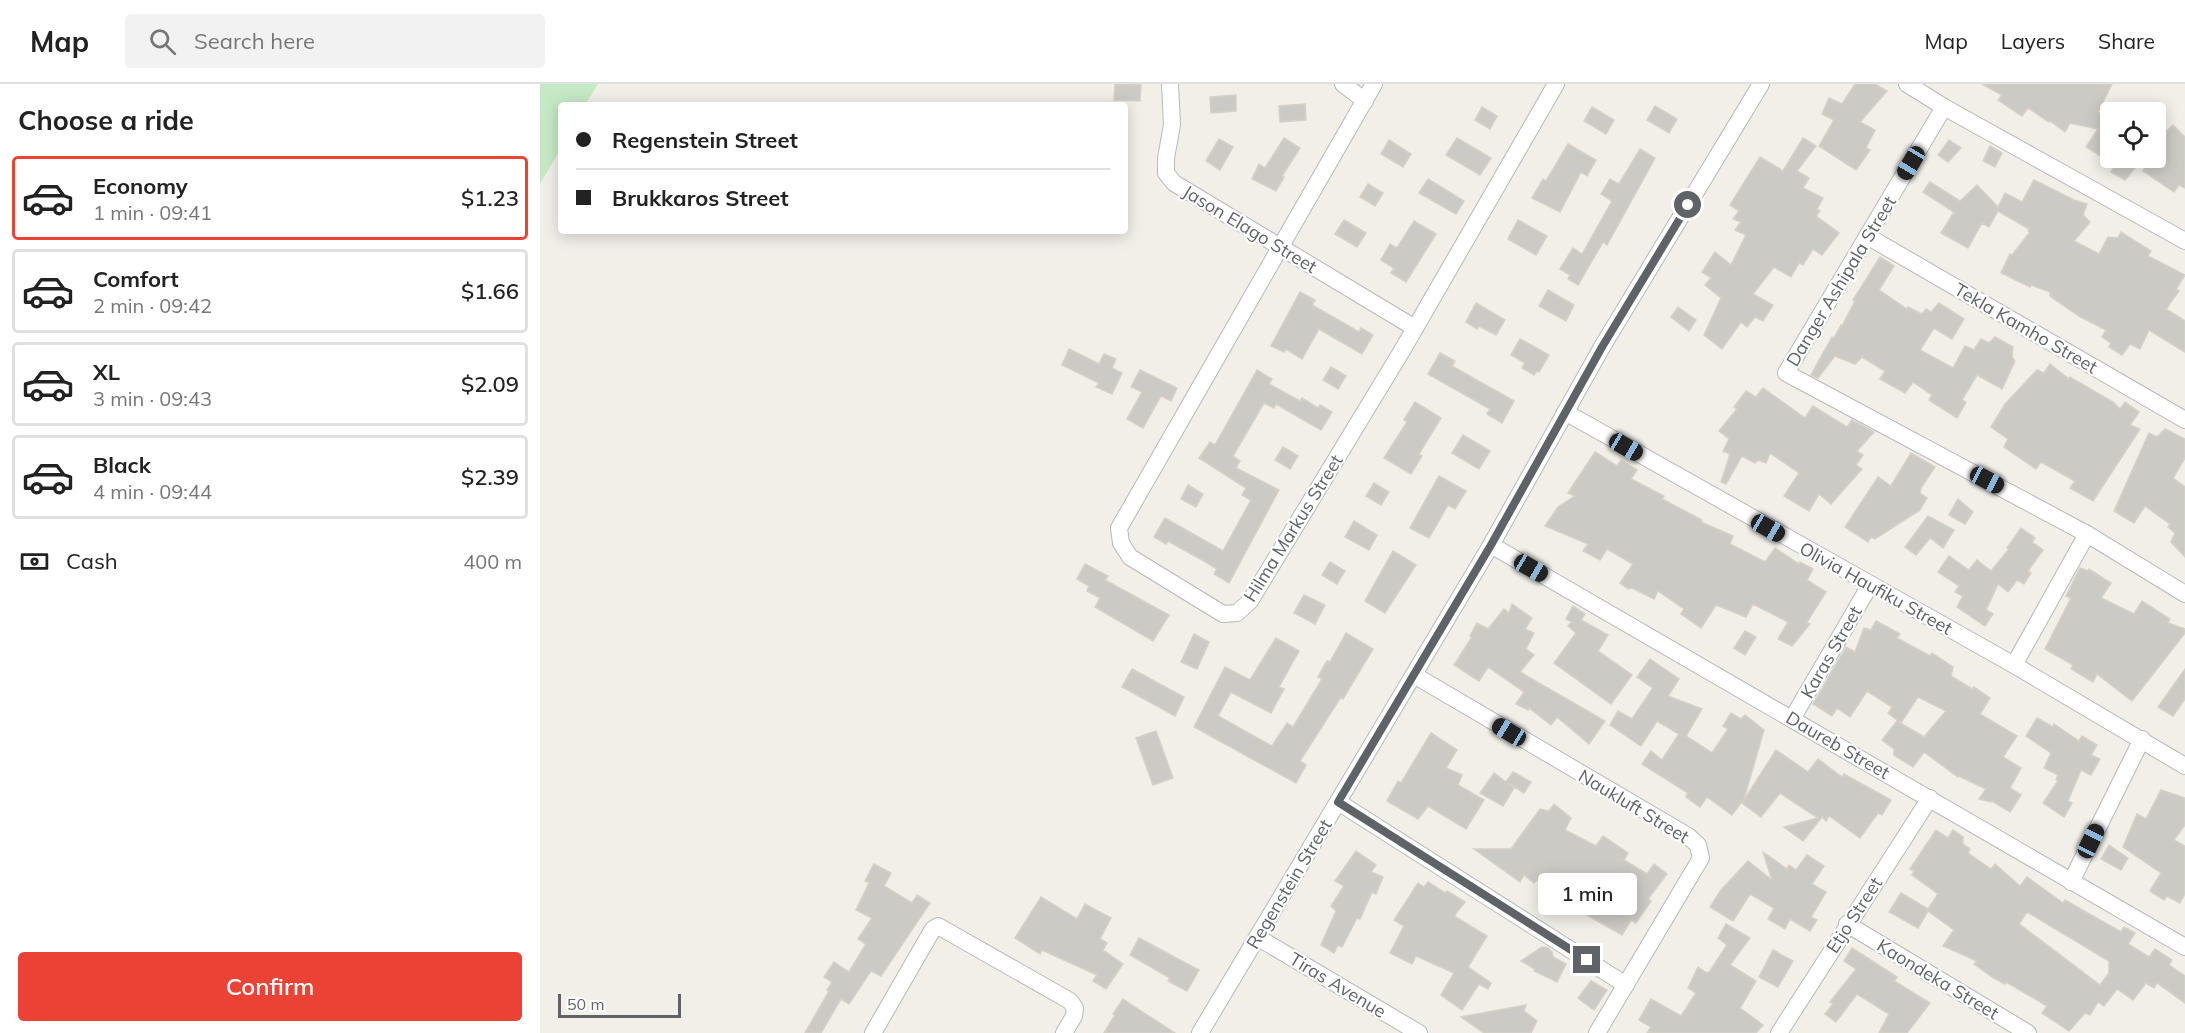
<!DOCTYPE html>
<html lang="en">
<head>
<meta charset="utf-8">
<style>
  :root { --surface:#fff; --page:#f2f2f2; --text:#222; --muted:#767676; --line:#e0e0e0; --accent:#ea4335 }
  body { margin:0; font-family:Mulish,sans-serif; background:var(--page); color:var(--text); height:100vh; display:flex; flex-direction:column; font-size:22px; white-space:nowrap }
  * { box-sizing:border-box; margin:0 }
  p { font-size:20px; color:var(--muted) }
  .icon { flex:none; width:33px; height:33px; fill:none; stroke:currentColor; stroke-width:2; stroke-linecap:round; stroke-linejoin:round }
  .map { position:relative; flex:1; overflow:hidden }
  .sheet { display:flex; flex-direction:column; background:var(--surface); width:540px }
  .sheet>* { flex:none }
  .guide { position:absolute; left:18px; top:18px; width:570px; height:132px; border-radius:6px; box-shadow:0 3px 15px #0003; display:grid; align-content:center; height:132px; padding:0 18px; background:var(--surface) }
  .controls { position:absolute; left:1560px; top:18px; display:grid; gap:12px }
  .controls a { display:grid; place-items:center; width:66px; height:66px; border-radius:6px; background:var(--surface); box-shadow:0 3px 15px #0003; font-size:30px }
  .scale { position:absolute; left:18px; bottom:15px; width:123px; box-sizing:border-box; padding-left:6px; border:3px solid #5f6368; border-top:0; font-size:16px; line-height:21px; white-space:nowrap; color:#5f6368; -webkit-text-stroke:4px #fff; paint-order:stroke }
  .end { position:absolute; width:27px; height:27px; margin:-14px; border:8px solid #5f6368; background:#fff; box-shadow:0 0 0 3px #fff }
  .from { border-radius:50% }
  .bubble { position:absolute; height:42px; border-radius:6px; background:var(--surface); box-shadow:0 3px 15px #0003; font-size:20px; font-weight:600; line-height:42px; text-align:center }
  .car { position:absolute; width:18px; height:36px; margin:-18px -9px; border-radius:8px; box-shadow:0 0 4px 2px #0007; background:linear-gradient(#222 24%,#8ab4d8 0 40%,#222 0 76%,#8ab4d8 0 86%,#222 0) }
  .guide b { display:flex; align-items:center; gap:21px; height:57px; font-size:22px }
  .guide b+b { border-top:2px solid var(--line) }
  .guide i { width:15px; height:15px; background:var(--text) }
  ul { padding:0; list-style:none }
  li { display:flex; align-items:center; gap:18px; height:84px; margin:0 12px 9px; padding:0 6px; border:3px solid var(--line); border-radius:6px }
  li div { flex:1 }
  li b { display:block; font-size:22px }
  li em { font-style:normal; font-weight:600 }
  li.active { border-color:var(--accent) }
  li>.icon { width:54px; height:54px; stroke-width:1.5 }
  h2 { padding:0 18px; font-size:27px; line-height:72px }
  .pay { display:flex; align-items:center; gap:15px; height:66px; padding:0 18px; font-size:22px }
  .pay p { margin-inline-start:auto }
  .action { display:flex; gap:12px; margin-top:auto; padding:12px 18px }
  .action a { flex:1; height:69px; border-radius:6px; background:var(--accent); color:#fff; font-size:24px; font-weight:600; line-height:69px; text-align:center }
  header { display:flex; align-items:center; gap:36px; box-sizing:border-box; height:84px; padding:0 30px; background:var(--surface); border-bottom:2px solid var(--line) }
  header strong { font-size:28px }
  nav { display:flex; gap:33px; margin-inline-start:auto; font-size:21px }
  .search { width:420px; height:54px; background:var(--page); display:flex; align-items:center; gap:15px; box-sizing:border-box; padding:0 21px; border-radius:6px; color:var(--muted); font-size:22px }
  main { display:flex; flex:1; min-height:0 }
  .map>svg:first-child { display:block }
</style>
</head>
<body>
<header>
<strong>Map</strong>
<div class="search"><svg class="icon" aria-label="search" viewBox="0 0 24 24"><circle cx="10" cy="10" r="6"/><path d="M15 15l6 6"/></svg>Search here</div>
<nav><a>Map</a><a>Layers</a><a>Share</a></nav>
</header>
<main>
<section class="sheet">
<h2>Choose a ride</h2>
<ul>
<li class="active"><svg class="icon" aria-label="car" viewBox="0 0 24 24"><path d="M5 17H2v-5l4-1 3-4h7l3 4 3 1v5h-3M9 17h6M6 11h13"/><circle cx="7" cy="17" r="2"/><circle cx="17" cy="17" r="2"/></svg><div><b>Economy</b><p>1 min · 09:41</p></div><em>$1.23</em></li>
<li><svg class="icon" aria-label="car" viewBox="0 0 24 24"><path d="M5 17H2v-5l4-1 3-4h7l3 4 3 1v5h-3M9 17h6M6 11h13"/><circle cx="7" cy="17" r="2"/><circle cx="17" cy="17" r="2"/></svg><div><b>Comfort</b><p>2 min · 09:42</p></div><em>$1.66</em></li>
<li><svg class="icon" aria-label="car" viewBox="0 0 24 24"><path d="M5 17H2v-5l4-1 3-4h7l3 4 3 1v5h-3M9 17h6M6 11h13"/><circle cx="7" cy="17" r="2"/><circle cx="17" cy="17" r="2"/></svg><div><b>XL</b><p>3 min · 09:43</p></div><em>$2.09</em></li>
<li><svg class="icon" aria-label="car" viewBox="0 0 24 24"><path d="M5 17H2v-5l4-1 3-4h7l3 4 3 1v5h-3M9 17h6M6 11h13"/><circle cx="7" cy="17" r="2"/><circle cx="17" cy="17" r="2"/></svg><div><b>Black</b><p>4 min · 09:44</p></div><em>$2.39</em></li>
</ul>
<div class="pay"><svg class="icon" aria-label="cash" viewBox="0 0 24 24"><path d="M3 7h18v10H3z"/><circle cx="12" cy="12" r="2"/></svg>Cash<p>400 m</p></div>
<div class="action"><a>Confirm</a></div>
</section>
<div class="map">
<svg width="1645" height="949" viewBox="0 0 1645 949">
  <rect width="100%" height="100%" fill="#f1efe8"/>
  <path fill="#c5e8c5" d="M0 0H58L45 21H21V64L0 100Z"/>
  <g fill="#cccac5" stroke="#d6d1c6" stroke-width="1.5" fill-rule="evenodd">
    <path d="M575 0 601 1 600 17 574 16Z"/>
    <path d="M1315 0H1335L1347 7 1320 38 1335 46 1326 64 1330 66 1316 86 1279 62 1294 36 1282 30 1289 14 1302 20Z"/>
    <path d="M1442 0H1572L1558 28 1566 33 1570 25V78L1546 63 1558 45 1530 39 1525 48 1510 37 1509 38 1488 24 1482 32 1458 16 1462 11Z"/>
    <path d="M696 11V27L671 29 670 13Z"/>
    <path d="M765 20 766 36 740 38 739 22Z"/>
    <path d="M1115 22 1137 35 1129 49 1107 36Z"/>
    <path d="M942 23 957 32 950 45 935 36Z"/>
    <path d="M1052 23 1074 36 1066 50 1044 37Z"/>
    <path d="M1633 41 1645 53V104L1639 101 1634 108 1603 87 1610 74H1616V45L1624 49Z"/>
    <path d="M744 54 760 64 742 92 744 93 736 107 712 95 719 80 725 84Z"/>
    <path d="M917 54 951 74 940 91 906 71Z"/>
    <path d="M1263 54 1276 62 1257 87 1269 94 1263 104 1283 114 1277 125 1280 127 1276 132 1299 149 1282 171 1273 165 1263 181 1259 179 1251 193 1234 183 1213 210 1233 221 1223 237 1215 233 1207 243 1201 238 1182 265 1164 251 1181 214 1165 201 1171 194 1162 188 1175 168 1191 181 1206 151 1195 146 1201 138 1193 135 1199 127 1190 121 1220 73 1243 87Z"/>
    <path d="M679 55 693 63 680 86 666 77Z"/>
    <path d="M849 56 871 70 863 83 841 70Z"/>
    <path d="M1409 56 1421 64 1408 78 1398 71Z"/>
    <path d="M1028 60 1056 76 1047 92 1041 88 1020 128 992 114 1003 95 1006 97Z"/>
    <path d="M1450 62 1462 69 1455 83 1443 77Z"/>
    <path d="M1100 65 1115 74 1067 161 1063 158 1038 201 1028 195 1030 191 1020 185 1033 164 1042 170 1072 117 1061 110 1070 95 1079 100Z"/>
    <path d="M1580 74H1603L1585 96 1571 88Z"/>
    <path d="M888 95 924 117 916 130 879 109Z"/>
    <path d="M1494 96 1534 116 1547 120 1543 131 1550 138 1534 157 1559 170 1568 153 1578 154 1581 148 1611 167 1608 172 1645 191 1636 205 1639 207 1626 225 1645 237V268L1609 246 1600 265 1590 260 1582 271 1569 263 1571 259 1562 253 1566 246 1539 232 1510 212V208L1491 201 1490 203 1461 189 1470 170 1472 171 1490 148 1488 147 1489 145 1458 127 1449 143 1442 139 1428 164 1401 149 1414 128 1383 108 1390 98 1420 117 1437 101 1458 123 1465 109 1482 118Z"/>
    <path d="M828 100 843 109 835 122 820 113Z"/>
    <path d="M804 136 826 149 817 163 795 150Z"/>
    <path d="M978 136 1007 152 996 171 968 155Z"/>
    <path d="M874 137 896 150 866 198 851 189 854 184 841 176 850 160 857 164Z"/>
    <path d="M1340 173 1354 182 1339 206 1367 225 1368 223 1382 230 1386 225 1391 228 1399 219 1424 235 1412 255 1394 244 1380 266 1413 284 1425 262 1434 266 1441 255 1449 259 1455 253 1473 263 1472 273 1475 277 1462 305 1437 291 1422 316 1426 318 1417 334 1389 316 1392 311 1373 298 1365 309 1340 295 1345 287 1322 273 1315 280 1295 272 1278 294 1271 291 1292 253 1294 254 1301 241 1302 242 1315 217 1313 216Z"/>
    <path d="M1008 206 1034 221 1026 237 999 222Z"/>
    <path d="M760 208 775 216 772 221 819 248 821 244 833 251 822 270 779 245 762 275 746 265 744 268 731 262Z"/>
    <path d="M936 219 965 236 956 251 939 242 937 245 926 238Z"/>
    <path d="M1138 223 1156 236 1149 247 1131 233Z"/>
    <path d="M980 255 1009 271 999 288 997 287 994 291 982 284 985 279 971 271Z"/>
    <path d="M529 265 559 280 564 270 576 275 572 284 582 289 572 310 556 303 559 299 522 281Z"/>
    <path d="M900 269 915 277 912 282 974 317 962 339 947 330 950 325 888 290Z"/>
    <path d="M1510 280 1529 295 1530 293 1573 318 1580 325 1585 318 1599 328 1590 341 1600 345 1553 417 1530 404 1535 397 1501 378 1496 385 1464 363 1468 355 1451 343 1465 320 1497 286 1504 289Z"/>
    <path d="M791 283 806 292 798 305 783 296Z"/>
    <path d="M600 286 637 304 631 317 621 312 603 344 587 335 602 308 591 303Z"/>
    <path d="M717 286 732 295 729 300 760 317 762 314 778 324 780 321 792 328 781 346 736 320 734 324 724 319 693 372 700 377 696 384 739 406 689 499 674 490 677 485 664 477 628 457 626 460 614 453 625 434 683 467 711 416 702 411 706 404 659 374 670 358 675 361Z"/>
    <path d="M1223 304 1265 334 1273 322 1307 343 1312 336 1334 348 1317 367 1323 371 1316 381 1322 385 1291 420 1279 410 1269 427 1244 412 1259 389 1230 369 1226 379 1218 376 1215 379 1202 372 1186 400 1181 398 1190 370 1183 367 1189 355 1179 347 1197 325 1194 323 1206 307 1216 313Z"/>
    <path d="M875 318 901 334 879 370 882 372 871 390 844 374 867 338 864 336Z"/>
    <path d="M1625 345 1645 355V374L1633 394 1645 403V473L1631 458 1635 449 1628 443 1630 440 1605 422 1594 439 1574 427 1609 349 1617 353Z"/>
    <path d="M923 351 950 367 939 385 912 369Z"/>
    <path d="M743 363 758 372 750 385 735 376Z"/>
    <path d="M1055 368 1077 382 1081 376 1097 386 1091 395 1124 412 1122 415 1162 436 1161 438 1193 452 1190 460 1225 478 1235 464 1259 480 1260 478 1273 485 1267 496 1286 508 1267 538 1270 540 1252 562 1238 555 1248 538 1213 520 1206 533 1176 521 1161 544 1141 530 1144 525 1118 507 1114 515 1092 504 1088 505 1080 499 1093 480 1067 465 1060 476 1043 467 1048 460 1005 442 1018 423 1035 412 1028 409Z"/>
    <path d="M1371 369 1395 383 1381 404 1380 409 1387 414 1380 426 1335 455 1331 453 1328 458 1305 443 1338 393 1351 402Z"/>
    <path d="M899 392 926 407 915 425 908 421 889 454 870 444Z"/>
    <path d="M834 399 849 408 841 421 826 412Z"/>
    <path d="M648 401 663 410 656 423 641 415Z"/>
    <path d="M1418 415 1433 428 1425 440 1409 431Z"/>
    <path d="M1388 432 1414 446 1403 464 1390 454 1376 471 1365 463Z"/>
    <path d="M814 437 837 451 829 466 805 453Z"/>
    <path d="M1481 444 1495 454 1492 458 1503 466 1488 487 1491 489 1484 500 1477 496 1468 508 1458 500 1446 526 1453 530 1445 542 1417 523 1423 512 1415 508 1419 502 1398 488 1409 472 1429 486 1437 476 1451 487 1469 465 1467 464Z"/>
    <path d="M853 467 876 481 845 529 825 517Z"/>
    <path d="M790 478 805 487 797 500 782 491Z"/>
    <path d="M545 480 568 492 565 496 629 531 613 557 555 523 560 514 547 507 549 502 537 495Z"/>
    <path d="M1540 484 1548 487 1549 485 1571 499 1561 514 1594 530 1602 517 1630 535 1628 539 1645 545V549L1592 617 1557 590 1553 598 1531 585 1533 581 1505 565 1531 514 1526 512Z"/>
    <path d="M764 511 785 521 775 540 754 529Z"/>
    <path d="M972 520 992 534 985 545 994 549 986 565 994 571 980 588 1065 637 1049 660 1017 633 1011 641 989 624 988 626 976 620 984 608 948 583 939 597 914 581 932 553 930 552 937 539 948 545 964 525 969 529Z"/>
    <path d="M1033 522 1045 530 1041 536 1068 551 1058 567 1092 591 1071 620 1014 579 1036 549 1028 542 1032 538 1026 535Z"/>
    <path d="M1336 537 1360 550 1357 554 1390 572 1392 569 1413 583 1411 592 1432 605 1434 603 1450 614 1440 630 1477 652 1463 673 1481 684 1470 704 1481 711 1470 728 1452 717 1451 718 1439 715 1446 705 1419 692 1418 693 1384 668 1373 683 1354 671V665L1342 656 1357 637 1384 653 1406 627 1378 613 1361 639 1348 629 1352 623 1327 607 1310 633 1297 624 1292 632 1273 620 1306 563 1315 568 1324 544 1331 546Z"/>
    <path d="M1205 547 1216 553 1205 571 1194 564Z"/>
    <path d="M806 549 833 565 803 615 801 613 760 677 766 681 756 699 654 643 685 583 710 596 736 554 759 567 739 603 744 605 731 629 691 608 678 632 732 662 747 639 753 643 782 595 778 593 787 577 790 578Z"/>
    <path d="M654 550 669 558 657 585 641 578Z"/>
    <path d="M1110 575 1139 595 1128 612 1162 625 1146 652 1172 669 1188 645 1183 642 1191 629 1201 635 1205 631 1224 646 1204 715 1192 731 1167 713 1160 723 1146 713 1148 709 1102 680 1111 667 1122 676 1139 650 1117 637 1101 662 1070 641 1078 627 1092 635 1113 604 1097 593Z"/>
    <path d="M592 585 644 613 635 632 582 603Z"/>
    <path d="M1645 585V615L1633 632 1618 623Z"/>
    <path d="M1497 634 1513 643 1514 640 1539 657 1542 652 1557 661 1551 671 1560 675 1551 691 1541 686 1528 717 1532 719 1524 733 1503 719 1518 697 1516 696 1518 691 1504 684 1511 669 1486 652Z"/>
    <path d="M616 647 633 694 613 701 596 654Z"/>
    <path d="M891 649 917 666 906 684 922 691 918 701 944 716 926 745 888 722 878 735 847 717 858 697 861 699Z"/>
    <path d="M1236 666 1268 688 1278 675 1302 693 1304 690 1351 716 1342 731 1338 729 1320 754 1289 732 1286 737 1282 733 1263 757 1244 743 1278 734 1240 709 1221 733 1202 719Z"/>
    <path d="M973 688 991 698 984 709 968 699 974 704 963 722 940 709 954 689 966 698Z"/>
    <path d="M1621 706 1645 714V741L1634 756 1645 762V810L1640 819 1627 812 1624 816 1610 807 1621 789 1583 763 1597 730 1606 735Z"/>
    <path d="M1014 720 1031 734 1025 746 1056 762 1063 752 1088 769 1084 776 1107 790 1114 780 1127 790 1108 815 1111 817 1096 839 1091 836 1082 851 1040 827 998 795 994 799 984 791 980 798 934 765H971L1000 725 1009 727Z"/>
    <path d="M1396 746 1408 754 1413 746 1423 753V760L1430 765 1428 769 1451 785 1455 780 1480 802 1487 793 1523 819 1525 816 1581 848 1584 843 1595 849 1588 860 1609 873 1615 865 1632 876 1629 881 1645 892V919L1617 899 1614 904 1606 899 1593 916 1577 905 1564 922 1558 918 1550 931 1545 929 1529 947 1502 929 1507 922 1466 898 1465 900 1452 893 1434 880 1437 877 1403 862 1414 846 1388 827 1378 844 1349 828 1361 809 1388 825 1398 810 1372 791 1374 787 1370 785ZM1487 828 1569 877V889L1560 901 1479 840Z"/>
    <path d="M1569 761 1588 774 1581 786 1561 775Z"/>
    <path d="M816 767 836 781 831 788 843 793 836 810 832 808 820 835 817 834 802 863 798 861 794 869 781 861 796 827 791 822 804 802 795 797Z"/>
    <path d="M1223 768 1247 785 1249 781 1256 786 1267 771 1284 782 1272 800 1286 808 1271 833 1277 836 1270 847 1250 835 1245 845 1228 835 1234 824 1210 810 1193 837 1170 823 1181 806 1208 777 1232 796Z"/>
    <path d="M334 780 351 789 344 802 372 819 377 811 390 819 341 892 331 887 309 920 301 915 281 949H265L289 907 287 906 292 898 284 893 294 878 309 888 326 860 318 855 332 834 316 826 329 799 325 797Z"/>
    <path d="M888 798 905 809 907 807 925 818 914 832 947 852 928 883 951 899 948 905 939 900 922 926 901 911 914 889 876 872 872 880 850 869 864 842 854 836 878 799 884 803Z"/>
    <path d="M501 813 537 835 545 820 571 834 560 855 567 859 563 866 583 880 566 905 553 897 557 891 502 866 500 870 475 854Z"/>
    <path d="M1186 840 1210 854 1190 881 1216 897 1200 924 1223 941 1216 949H1107L1111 943 1099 936 1111 915 1141 932 1156 909 1148 904 1158 883 1167 889 1170 887 1187 861 1178 854Z"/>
    <path d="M599 854 659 886 647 907 628 897 630 894 590 871Z"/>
    <path d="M1002 863 1008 864 1012 868 1013 873 1026 880 1017 898 994 887 995 885 981 877Z"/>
    <path d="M1312 864 1357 893 1354 897 1390 919 1367 949H1339L1349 930 1317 910 1296 938 1285 930 1293 920 1290 918 1316 885 1304 877Z"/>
    <path d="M1233 866 1253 877 1238 903 1219 893Z"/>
    <path d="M1051 897 1067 906 1054 926 1038 914Z"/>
    <path d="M583 915 601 927 635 949H564L575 931 573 930Z"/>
    <path d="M986 921 984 927 997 937 991 949H944L921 933Z"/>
  </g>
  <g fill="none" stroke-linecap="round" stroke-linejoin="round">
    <g stroke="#b5b8bc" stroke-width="18">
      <g id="minor">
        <path d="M630 0 632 41 626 74V89L634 99 875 244"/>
        <path d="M803 0 825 17"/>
        <path d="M834 0 579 444 581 459 590 473 683 530 697 529 710 517 863 265 1016 0"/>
        <path d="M1367 0 1404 23 1645 157"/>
        <path d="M1404 23 1246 289 1547 450 1645 510"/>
        <path d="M1327 152 1645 336"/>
        <path d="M1025 328 1474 581 1645 682"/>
        <path d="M951 461 1645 863"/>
        <path d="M1474 581 1547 450"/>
        <path d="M874 591 1148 752 1158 761 1161 774 1057 949"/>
        <path d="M1252 635 1330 501"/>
        <path d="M798 718 1086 901"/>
        <path d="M1531 798 1602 655"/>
        <path d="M1307 840 1488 949"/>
        <path d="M717 853 879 949"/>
        <path d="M333 949 393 845 398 842 530 917 535 924 534 932 524 949"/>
        <path d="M660 949 951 461 1062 263 1221 0"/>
        <path d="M1239 949 1390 714"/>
      </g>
    </g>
    <use href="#minor" stroke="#fff" stroke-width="16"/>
  </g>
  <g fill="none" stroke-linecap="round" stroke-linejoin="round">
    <path stroke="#5f6368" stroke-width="8" d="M1047 876 798 718 951 461 1062 263 1148 121"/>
  </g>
  <g text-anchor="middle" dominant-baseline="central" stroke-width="4.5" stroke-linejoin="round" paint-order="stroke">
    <g font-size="18" fill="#5f6368" stroke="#fff">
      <text transform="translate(710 145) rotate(31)">Jason Elago Street</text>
      <text transform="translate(1301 197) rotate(-59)">Danger Ashipala Street</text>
      <text transform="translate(1486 244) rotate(30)">Tekla Kamho Street</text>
      <text transform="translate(753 444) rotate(-58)">Hilma Markus Street</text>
      <text transform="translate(1336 504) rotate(29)">Olivia Haufiku Street</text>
      <text transform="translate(1291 568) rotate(-60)">Karas Street</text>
      <text transform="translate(1298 661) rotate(30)">Daureb Street</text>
      <text transform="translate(1094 722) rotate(31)">Naukluft Street</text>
      <text transform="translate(749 800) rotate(-59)">Regenstein Street</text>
      <text transform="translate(1314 831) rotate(-57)">Etjo Street</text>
      <text transform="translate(1398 895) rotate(31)">Kaondeka Street</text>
      <text transform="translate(798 901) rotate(31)">Tiras Avenue</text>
    </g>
  </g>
</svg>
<div class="controls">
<a><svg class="icon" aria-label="locate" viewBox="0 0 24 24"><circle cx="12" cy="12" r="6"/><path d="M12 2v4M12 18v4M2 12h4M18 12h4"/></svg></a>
</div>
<div class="scale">50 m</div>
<i class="end from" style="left:1148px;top:121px"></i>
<i class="end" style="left:1047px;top:876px"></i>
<div class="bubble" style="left:998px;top:789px;width:99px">1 min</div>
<i class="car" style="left:1371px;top:79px;rotate:211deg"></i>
<i class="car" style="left:1086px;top:363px;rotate:120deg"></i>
<i class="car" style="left:1447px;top:396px;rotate:118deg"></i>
<i class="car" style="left:1228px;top:444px;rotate:120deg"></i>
<i class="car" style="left:991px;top:484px;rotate:120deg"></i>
<i class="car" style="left:969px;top:648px;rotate:301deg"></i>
<i class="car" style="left:1551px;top:757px;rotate:26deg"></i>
<div class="guide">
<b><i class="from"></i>Regenstein Street</b>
<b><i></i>Brukkaros Street</b>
</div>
</div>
</main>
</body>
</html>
